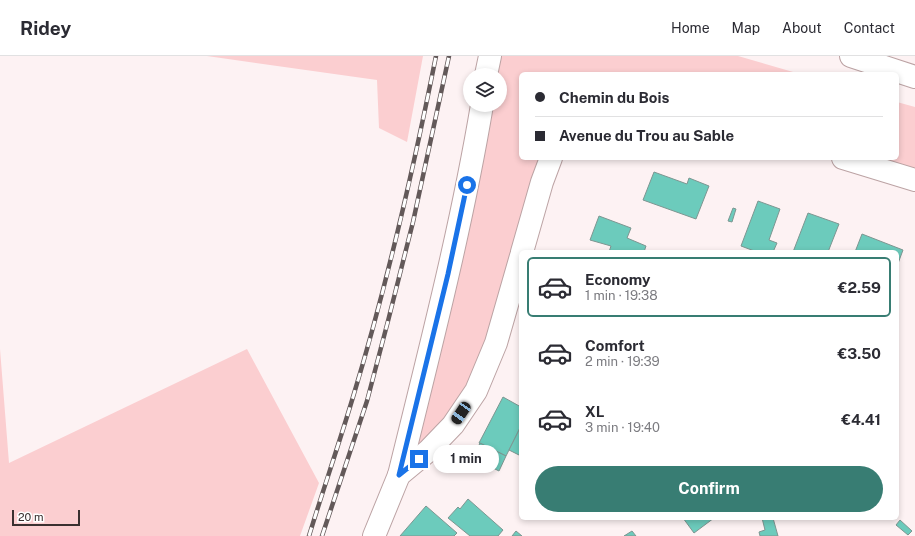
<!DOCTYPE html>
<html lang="en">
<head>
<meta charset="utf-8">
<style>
  :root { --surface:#fff; --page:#f7f7f7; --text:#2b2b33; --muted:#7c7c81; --line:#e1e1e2; --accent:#387d73 }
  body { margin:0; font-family:"Public Sans",sans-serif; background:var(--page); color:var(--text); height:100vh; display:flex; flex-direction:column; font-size:15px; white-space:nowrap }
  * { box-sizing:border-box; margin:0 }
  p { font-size:13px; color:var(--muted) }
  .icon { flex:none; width:22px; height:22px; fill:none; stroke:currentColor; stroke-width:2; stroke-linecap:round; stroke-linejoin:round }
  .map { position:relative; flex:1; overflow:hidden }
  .drawer { position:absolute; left:519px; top:194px; width:380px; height:270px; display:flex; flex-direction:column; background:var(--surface); border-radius:6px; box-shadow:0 2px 6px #0003 }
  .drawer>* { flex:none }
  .top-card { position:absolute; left:519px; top:16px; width:380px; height:88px; border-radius:6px; box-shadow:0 2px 6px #0003; display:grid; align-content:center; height:88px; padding:0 16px; background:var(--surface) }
  .tools { position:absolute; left:463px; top:12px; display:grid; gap:8px }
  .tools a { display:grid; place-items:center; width:44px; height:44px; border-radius:50%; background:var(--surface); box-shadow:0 2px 6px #0003; font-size:20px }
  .scale { position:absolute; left:12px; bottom:10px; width:68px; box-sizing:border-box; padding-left:4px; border:2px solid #3a3030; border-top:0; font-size:11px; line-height:14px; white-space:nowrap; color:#3a3030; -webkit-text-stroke:3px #fff; paint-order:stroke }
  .end { position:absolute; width:18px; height:18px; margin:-9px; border:5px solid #1a73e8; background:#fff; box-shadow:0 0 0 2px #fff }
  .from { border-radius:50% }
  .bubble { position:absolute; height:28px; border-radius:14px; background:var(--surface); box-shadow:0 2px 6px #0003; font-size:13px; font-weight:700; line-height:28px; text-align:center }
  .car { position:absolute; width:12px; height:24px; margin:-12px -6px; border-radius:5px; box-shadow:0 0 3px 1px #0007; background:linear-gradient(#222 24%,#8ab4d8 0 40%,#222 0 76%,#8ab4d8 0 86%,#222 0) }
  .top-card b { display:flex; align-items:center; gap:14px; height:38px; font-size:15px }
  .top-card b+b { border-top:1px solid var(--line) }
  .top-card i { width:10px; height:10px; background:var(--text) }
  ul { padding:7px 0 0; list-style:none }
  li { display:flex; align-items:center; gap:12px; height:60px; margin:0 8px 6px; padding:0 8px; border:2px solid transparent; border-radius:6px }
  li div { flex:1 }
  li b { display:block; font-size:15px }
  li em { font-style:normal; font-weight:700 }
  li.on { border-color:var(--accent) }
  li>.icon { width:36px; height:36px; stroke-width:1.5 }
  .button { display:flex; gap:8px; margin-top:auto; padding:8px 16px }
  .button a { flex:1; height:46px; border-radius:24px; background:var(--accent); color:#fff; font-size:16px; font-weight:700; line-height:46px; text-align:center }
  header { display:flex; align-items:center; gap:24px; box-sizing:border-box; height:56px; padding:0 20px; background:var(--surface); border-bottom:1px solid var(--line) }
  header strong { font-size:19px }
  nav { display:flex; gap:22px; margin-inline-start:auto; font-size:14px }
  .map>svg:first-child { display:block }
</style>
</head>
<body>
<header>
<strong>Ridey</strong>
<nav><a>Home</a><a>Map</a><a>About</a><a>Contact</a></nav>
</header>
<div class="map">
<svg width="915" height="480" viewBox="0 0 915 480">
  <rect width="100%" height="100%" fill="#fdf2f3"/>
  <g fill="#fbced0">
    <path d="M207 0H423L407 86 379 72 377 24Z"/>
    <path d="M499 0H738L800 18H521V102H551L476 335 399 419 486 49H500V19H494Z"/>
    <path d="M897 46 915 51V124L843 102H897Z"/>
    <path d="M0 293 9 407 247 293 319 427 300 480H0Z"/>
  </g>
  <g fill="#6ccbbc" stroke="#7d9691">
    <path d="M654 116 687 128 689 122 709 130 696 163 643 144Z"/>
    <path d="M758 145 780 153 769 184 777 187 773 196H757L741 190Z"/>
    <path d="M733 152 736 153 732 166 728 165Z"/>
    <path d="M808 157 839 168 828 196H793Z"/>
    <path d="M599 160 631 172 627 182 646 190 644 196H609L611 190 590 184Z"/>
    <path d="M862 178 903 194 897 210V196H855Z"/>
    <path d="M503 341 521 351V370L506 400 479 387Z"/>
    <path d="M521 370V396L519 399 509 394Z"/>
    <path d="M480 387 506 400 499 415 473 402Z"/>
    <path d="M468 443 503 474 498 480H470L448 462 458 451 460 453Z"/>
    <path d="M426 450 457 477 454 480H400Z"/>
    <path d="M683 462H714L694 477Z"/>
    <path d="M762 462H773L778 480H760L759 476 765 474Z"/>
    <path d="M900 464 912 475 908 479 896 469Z"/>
    <path d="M516 475 522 480H512Z"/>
    <path d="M632 475 636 480H624Z"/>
  </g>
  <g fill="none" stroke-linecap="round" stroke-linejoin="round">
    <g stroke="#bca3a4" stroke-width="24">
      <g id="minor">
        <path d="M486 19 490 0"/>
        <path d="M843 102 915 124"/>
        <path d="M522 196 542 126 551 102"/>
        <path d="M399 419C429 297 461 174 482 49"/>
        <path d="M374 480 399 419 428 395 453 369 476 335 496 287 521 200"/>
      </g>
    </g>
    <g stroke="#bca3a4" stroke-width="24">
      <path id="highway" d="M851 0 915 21"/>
    </g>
    <use href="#minor" stroke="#fff" stroke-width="22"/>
    <use href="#highway" stroke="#fff" stroke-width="22"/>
    <g stroke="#635959" stroke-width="4.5">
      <g id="rail">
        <path d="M309 480C323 434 339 388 353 341 387 229 413 115 436 0"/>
        <path d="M322 480 367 345 388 265 413 166 449 0"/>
      </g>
    </g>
    <use href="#rail" stroke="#fff" stroke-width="3" stroke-dasharray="9" stroke-linecap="butt"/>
  </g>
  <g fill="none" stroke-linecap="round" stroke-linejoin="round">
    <path stroke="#1a73e8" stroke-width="5" d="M419 403 399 419 448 218 467 129"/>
  </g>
</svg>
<div class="tools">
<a><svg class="icon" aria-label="layers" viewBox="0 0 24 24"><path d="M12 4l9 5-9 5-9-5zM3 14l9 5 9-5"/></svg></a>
</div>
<div class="scale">20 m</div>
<i class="end from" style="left:467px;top:129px"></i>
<i class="end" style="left:419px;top:403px"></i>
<div class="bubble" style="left:433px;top:389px;width:66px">1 min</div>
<i class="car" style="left:461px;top:357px;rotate:214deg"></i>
<div class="top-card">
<b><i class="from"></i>Chemin du Bois</b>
<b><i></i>Avenue du Trou au Sable</b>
</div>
<section class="drawer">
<ul>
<li class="on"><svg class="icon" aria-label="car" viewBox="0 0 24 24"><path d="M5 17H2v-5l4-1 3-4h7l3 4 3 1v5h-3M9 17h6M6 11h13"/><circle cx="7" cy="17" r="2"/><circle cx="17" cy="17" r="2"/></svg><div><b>Economy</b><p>1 min · 19:38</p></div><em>€2.59</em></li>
<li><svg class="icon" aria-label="car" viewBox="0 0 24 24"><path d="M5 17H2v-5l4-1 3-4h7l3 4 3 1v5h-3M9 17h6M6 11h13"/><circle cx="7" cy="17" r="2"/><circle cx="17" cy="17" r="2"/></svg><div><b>Comfort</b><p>2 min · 19:39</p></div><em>€3.50</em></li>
<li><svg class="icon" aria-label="car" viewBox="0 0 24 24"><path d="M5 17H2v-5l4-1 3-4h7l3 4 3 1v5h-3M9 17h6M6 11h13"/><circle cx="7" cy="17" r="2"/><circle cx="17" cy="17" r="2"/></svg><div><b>XL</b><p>3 min · 19:40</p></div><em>€4.41</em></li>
</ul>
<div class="button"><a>Confirm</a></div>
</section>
</div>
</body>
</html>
